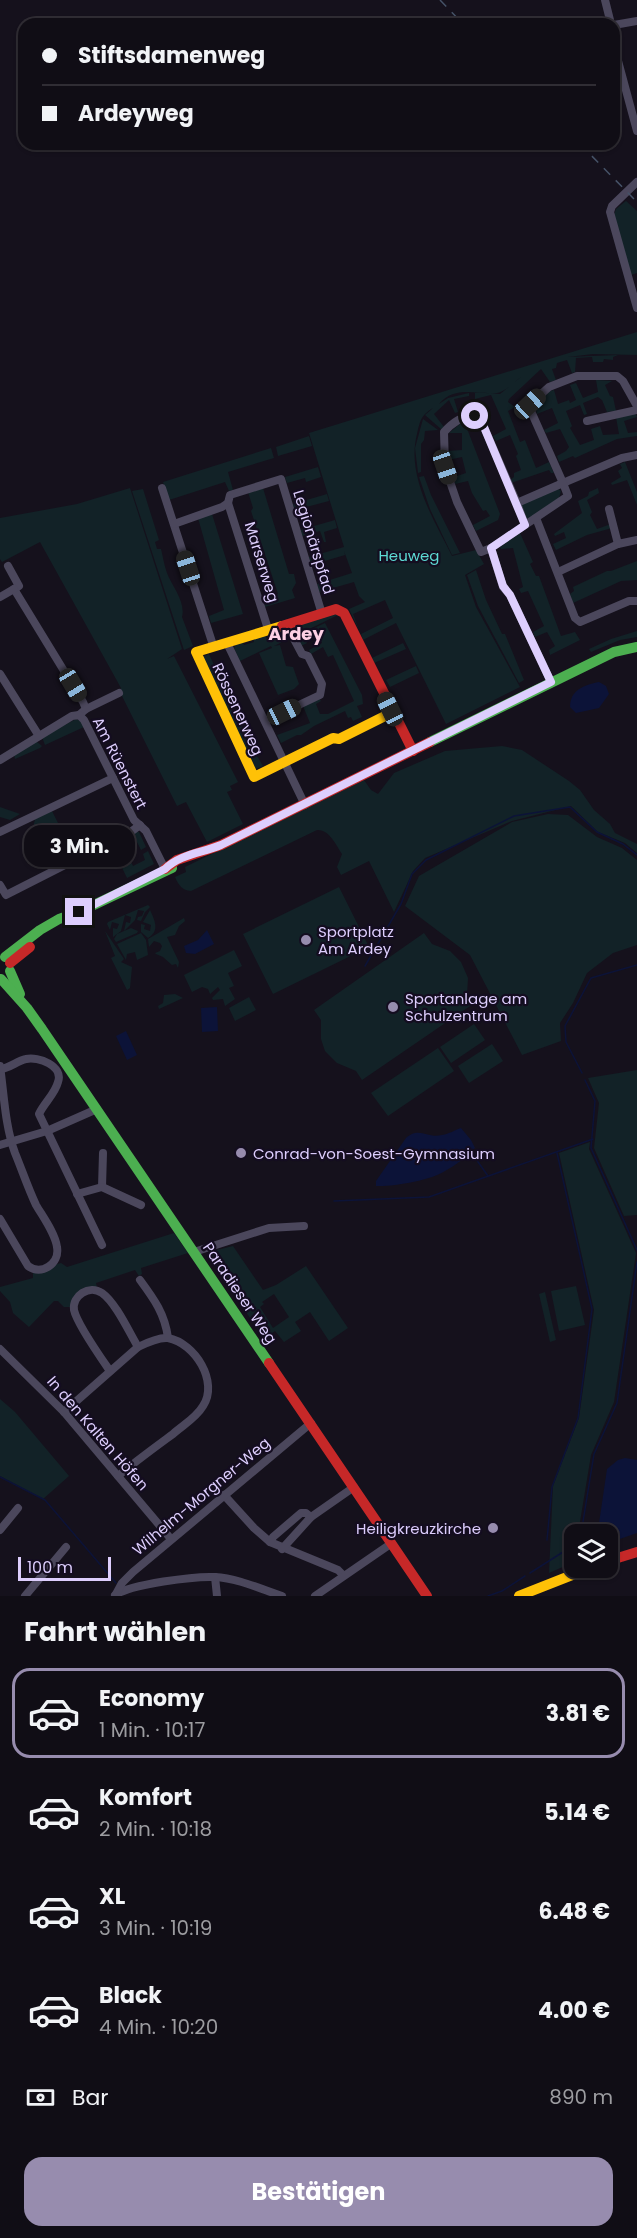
<!DOCTYPE html>
<html lang="de">
<head>
<meta charset="utf-8">
<style>
  :root { --surface:#100d15; --page:#1e1b22; --text:#f1f3f6; --muted:#9c9ca0; --line:#302d34; --accent:#978cae }
  body { margin:0; font-family:Poppins,sans-serif; background:var(--page); color:var(--text); height:100vh; display:flex; flex-direction:column; font-size:22px; white-space:nowrap }
  * { box-sizing:border-box; margin:0 }
  p { font-size:20px; color:var(--muted) }
  .icon { flex:none; width:33px; height:33px; fill:none; stroke:currentColor; stroke-width:2; stroke-linecap:round; stroke-linejoin:round }
  .map { position:relative; height:1596px; overflow:hidden }
  .sheet { display:flex; flex-direction:column; background:var(--surface); flex:1 }
  .sheet>* { flex:none }
  .guide { position:absolute; left:18px; top:18px; width:602px; height:132px; border-radius:18px; box-shadow:0 2px 4px #0004,0 0 0 2px var(--line); display:grid; align-content:center; height:132px; padding:0 24px; background:var(--surface) }
  .controls { position:absolute; left:564px; top:1524px; display:grid; gap:12px }
  .controls a { display:grid; place-items:center; width:54px; height:54px; border-radius:12px; background:var(--surface); box-shadow:0 2px 4px #0004,0 0 0 2px var(--line); font-size:30px }
  .scale { position:absolute; left:18px; bottom:15px; width:93px; box-sizing:border-box; padding-left:6px; border:3px solid #ddcefd; border-top:0; font-size:16px; line-height:21px; white-space:nowrap; color:#ddcefd; -webkit-text-stroke:4px #140d20; paint-order:stroke }
  .end { position:absolute; width:27px; height:27px; margin:-14px; border:8px solid #ddcefd; background:#111; box-shadow:0 0 0 3px #111 }
  .from { border-radius:50% }
  .bubble { position:absolute; height:42px; border-radius:18px; background:var(--surface); box-shadow:0 2px 4px #0004,0 0 0 2px var(--line); font-size:20px; font-weight:700; line-height:42px; text-align:center }
  .car { position:absolute; width:18px; height:36px; margin:-18px -9px; border-radius:8px; box-shadow:0 0 4px 2px #0007; background:linear-gradient(#222 24%,#8ab4d8 0 40%,#222 0 76%,#8ab4d8 0 86%,#222 0) }
  .guide b { display:flex; align-items:center; gap:21px; height:57px; font-size:22px }
  .guide b+b { border-top:2px solid var(--line) }
  .guide i { width:15px; height:15px; background:var(--text) }
  ul { padding:0; list-style:none }
  li { display:flex; align-items:center; gap:18px; height:90px; margin:0 12px 9px; padding:0 12px; border:3px solid transparent; border-radius:18px }
  li div { flex:1 }
  li b { display:block; font-size:22px }
  li em { font-style:normal; font-weight:700 }
  li.on { border-color:var(--accent) }
  li>.icon { width:54px; height:54px; stroke-width:1.5 }
  h2 { padding:0 24px; font-size:27px; line-height:72px }
  .pay { display:flex; align-items:center; gap:15px; height:66px; padding:0 24px; font-size:22px }
  .pay p { margin-inline-start:auto }
  .action { display:flex; gap:12px; margin-top:auto; padding:12px 24px }
  .action a { flex:1; height:69px; border-radius:18px; background:var(--accent); color:#fff; font-size:24px; font-weight:700; line-height:69px; text-align:center }
  .map>svg:first-child { display:block }
</style>
</head>
<body>
<div class="map">
<svg width="637" height="1596" viewBox="0 0 637 1596">
  <rect width="100%" height="100%" fill="#15111c"/>
  <g fill="#122227" fill-rule="evenodd">
    <path d="M626 201 637 211V273L631 275 613 218 616 209Z"/>
    <path d="M637 332V355L593 354 568 357 618 355 613 357V360L604 359 603 362H593L592 357 576 358 575 372 572 373 567 360 557 363 556 368 552 369 556 380 550 382 541 369 509 399 508 402 515 407 508 411 520 442 525 440 536 468 549 462 554 473H551L549 470 511 483 510 480 514 477V473L521 470 516 456 518 454 510 435 496 441 493 436 506 429 491 395 475 399V392L500 394 521 377C514 382 505 392 497 393 477 395 455 385 439 404L448 398 469 393V396L454 399 458 412 455 413 449 400 434 414 444 427 441 429 425 415 433 408C421 415 420 421 417 434 406 476 434 520 452 556L476 550 484 564 465 575 476 607 520 687 446 724 396 623 363 640 361 634 393 618 385 600 353 614 359 630 349 609 365 602 359 596 354 582 319 592 317 584 352 573 344 551 345 555 311 565 309 557 344 547 309 433Z"/>
    <path d="M596 380 612 381 605 385 610 396 613 397 616 411 607 412 602 400 598 397 583 403 587 414 584 415 580 405 566 411 572 426 570 428 580 445 594 440 591 429 600 426 603 435 619 434 616 417 635 413 637 417 624 421 628 433 637 432V436L617 439 575 458 573 456 559 462 557 456 566 451 569 447 560 429 546 433 544 430 558 423 552 408 537 414 535 406 550 391 554 390 558 404 569 400 570 403 576 400 570 385 576 383 583 398 598 392Z"/>
    <path d="M423 419 438 430 425 431 424 440 421 444V472L418 473 415 448Z"/>
    <path d="M473 421 466 426 500 514 498 520 476 531 473 525 490 516 486 510 483 511 472 493 468 481 455 484 454 477 466 473 462 457 448 460V451L462 450V433H449L460 424Z"/>
    <path d="M309 436 312 446 278 456 276 447Z"/>
    <path d="M271 448 274 458 228 472 233 490 229 491 225 482 169 500 163 482Z"/>
    <path d="M625 462 637 492V505L627 480 612 485 611 483 621 477 618 471 622 468 620 464Z"/>
    <path d="M318 467 321 477 306 482 305 478 287 483 285 477Z"/>
    <path d="M424 476 431 495 460 553 452 555 430 509 419 477Z"/>
    <path d="M130 488 182 649 167 659 174 656 238 782 230 786 232 790 227 792 243 824 207 842 186 802 177 806 119 690 121 688 40 542 2 562 0 559V518L77 504Z"/>
    <path d="M263 488 289 574H294L296 583 292 590 295 598 265 607 263 599 278 594 251 511 253 508 248 492Z"/>
    <path d="M557 488 561 491 559 498 529 518H526L521 504Z"/>
    <path d="M598 488 599 493 587 500 592 512 590 515 597 529 611 524 612 528 587 535 556 550 553 544 566 538 564 532 555 536 554 534 582 513 578 501 588 496 589 492Z"/>
    <path d="M143 489 159 540 155 542 157 549H161C163 557 164 565 167 573 172 586 186 602 182 617L193 646 184 650 132 491Z"/>
    <path d="M327 494 329 501 295 510 293 504Z"/>
    <path d="M212 514 243 614 211 623 209 616 224 610 198 518Z"/>
    <path d="M335 520 337 528 324 532 326 542H324L320 531 302 536 300 530Z"/>
    <path d="M520 533 533 562 530 564 536 576H539L561 636 575 632 580 640 550 655 549 650 555 646 547 632 535 637 533 632 544 626 528 591 521 593 519 589 523 587 513 548 501 549 500 547Z"/>
    <path d="M637 561V580L621 581 573 603 570 594 574 591 573 587 607 571H611Z"/>
    <path d="M476 570 486 600 502 634H505L524 680 519 683 478 606 467 575Z"/>
    <path d="M336 613 338 615 295 636 293 627Z"/>
    <path d="M325 623 362 695 363 704 357 706 362 717 353 721 351 717 348 718 345 711 314 726 301 735H297L281 743 277 735 310 723 303 706 319 698 321 701 316 704 320 714H328L354 701 333 655 328 657 323 647 311 654 309 650 322 643 315 630 304 635 307 643 301 646 297 636Z"/>
    <path d="M285 629 290 638 274 646 280 645 286 666 293 667 299 684 294 689 278 695 259 653 272 648 271 646 240 661 234 648 236 644 242 641 244 645 254 642 253 637 265 634 266 638 277 635 276 630Z"/>
    <path d="M637 631V637L620 640 591 652 589 649 611 639Z"/>
    <path d="M403 643 406 649 374 663 372 658Z"/>
    <path d="M209 654 250 744 263 766 256 769 200 658Z"/>
    <path d="M416 666 419 673 390 687 386 680Z"/>
    <path d="M76 719 82 722 84 727 45 745 42 737Z"/>
    <path d="M36 741 42 746 40 748 15 759 14 755Z"/>
    <path d="M502 746 522 750 569 781 580 790 594 810 610 824 615 833 637 844V853L625 843 598 832 571 806 512 821 425 858 413 871 394 912 369 861 341 875 337 867 342 854C336 845 329 829 317 830L191 891C182 890 179 886 175 877L186 872 185 867 364 780 371 790 378 794 394 773 445 751Z"/>
    <path d="M0 807 20 814 10 820 0 817Z"/>
    <path d="M52 811 60 827 70 831 83 824 94 847 68 860 58 839 42 847 33 828 35 819Z"/>
    <path d="M548 814 568 815 597 837 622 848 637 860V945L613 953 587 973 573 1003 560 1023 561 1041 522 1055 470 955 405 906 419 876 512 822Z"/>
    <path d="M135 832H139L146 847 141 850 136 840 123 846 133 866 145 860 143 854 148 851 154 864 127 878 111 845 120 840 122 844 135 838 133 833Z"/>
    <path d="M339 887 369 947 273 994 243 934Z"/>
    <path d="M148 905 150 907 145 912 141 921 137 920 138 917 142 916 144 911 138 910 135 920 124 931 126 922 130 923 131 917 125 915 121 931 113 937V928L117 929 119 924 112 922 110 930 107 924 108 922Z"/>
    <path d="M150 910C155 921 160 931 148 938L141 932V924L145 925 144 929 150 931 151 925 143 922Z"/>
    <path d="M184 918 185 921 179 926 175 935 167 937 179 962 178 968 176 964 172 965 163 957 156 954 155 953 160 951 162 946 160 943 154 941 149 947 148 939Z"/>
    <path d="M131 928 138 931 137 933 116 942 114 939 117 934Z"/>
    <path d="M105 931 124 959 121 962 132 967 130 988 127 990 111 958 115 956Z"/>
    <path d="M141 933 146 940 148 955 137 960 135 952 127 954 126 960 117 944Z"/>
    <path d="M424 933 432 944 450 951 461 962 468 978 467 995 473 1004 362 1080 356 1071 337 1063 325 1051 321 1039V1020L314 1010Z"/>
    <path d="M234 950 242 966 228 973 234 986 229 988 235 999 225 1006 223 999 213 1000 212 998 220 990 218 987 210 994 208 989 202 987 192 992 184 975Z"/>
    <path d="M175 994 183 998 159 1009 158 1006 163 1003 164 995Z"/>
    <path d="M249 997 256 1010 235 1021 229 1008Z"/>
    <path d="M474 1024 485 1040 451 1063 440 1047Z"/>
    <path d="M492 1044 503 1061 469 1083 458 1066Z"/>
    <path d="M438 1048 454 1071 388 1116 371 1093Z"/>
    <path d="M637 1070V1215L624 1216 594 1148 599 1103 588 1078Z"/>
    <path d="M590 1142 589 1149 636 1253 614 1402 591 1455 578 1534H574V1562L549 1573 553 1486 579 1418 594 1310 559 1153Z"/>
    <path d="M174 1233 188 1253 141 1268 142 1274 139 1276 135 1270 96 1283 97 1287H89L71 1307H64L58 1301H54L29 1327 13 1313 10 1302 0 1291V1287L33 1278V1271L61 1263 67 1267Z"/>
    <path d="M233 1246 263 1290 276 1285 306 1266 348 1328 329 1341 310 1312 295 1322 301 1331 284 1342 275 1331 264 1339 210 1258 213 1251ZM274 1294 289 1317 273 1328 260 1307 264 1304 262 1302Z"/>
    <path d="M576 1286 585 1325 559 1331 551 1291Z"/>
    <path d="M545 1292 556 1340 550 1342 539 1294Z"/>
    <path d="M0 1399 15 1412 69 1476 43 1499 0 1476Z"/>
  </g>
  <g fill="#0c1338">
    <path d="M599 682 606 686 609 694 599 708 576 713 570 707C570 690 584 685 599 682Z"/>
    <path d="M207 930 214 944 195 954 186 953 184 946 198 940Z"/>
    <path d="M217 1007 218 1031 202 1032 201 1008Z"/>
    <path d="M126 1031 137 1055 127 1060 116 1036Z"/>
    <path d="M461 1128 471 1140 475 1148C466 1157 456 1165 445 1171 432 1180 392 1187 376 1186V1181L406 1138C420 1126 427 1139 442 1135 449 1134 455 1130 461 1128Z"/>
    <path d="M625 1458 637 1460V1533L617 1540 608 1541V1534H599L598 1530 607 1469 618 1460Z"/>
  </g>
  <g fill="none" stroke-linecap="round" stroke-linejoin="round">
    <g stroke="#0c1338" stroke-width="1.5">
      <path d="M365 966 401 904 412 874 426 860 514 816 570 807 597 832 623 844 637 855"/>
      <path d="M582 1073 566 1042 565 1026 591 978 637 965"/>
      <path d="M585 1080 595 1101 591 1148 637 1250"/>
      <path d="M471 1152 488 1176"/>
      <path d="M334 1201 429 1197 593 1139"/>
      <path d="M0 1477 45 1500 116 1583"/>
      <path d="M581 1534 594 1454 617 1403 637 1262"/>
      <path d="M547 1540 552 1487 578 1418 592 1309 557 1153"/>
      <path d="M530 1573 574 1545"/>
      <path d="M488 1596 502 1591 525 1576"/>
    </g>
    <g stroke="#4b475c" stroke-width="8">
      <path d="M605 0 611 24"/>
      <path d="M614 25 637 21"/>
      <path d="M614 46 637 131"/>
      <path d="M637 182 612 206 610 212 637 308"/>
      <path d="M637 406 623 381 617 376H577L549 387 530 404V409L563 483 622 458 637 455"/>
      <path d="M587 421 637 410"/>
      <path d="M162 488 213 645"/>
      <path d="M228 503 268 629"/>
      <path d="M609 509 618 544 637 540"/>
      <path d="M536 518 575 618 580 622 629 601H637"/>
      <path d="M174 524 222 507 228 503 230 495 281 479 322 614"/>
      <path d="M525 525 517 503 563 483 568 496 491 548 503 587 510 595 551 682"/>
      <path d="M491 548 481 552 457 502 445 467 444 432C454 421 467 411 481 420L517 503"/>
      <path d="M8 566 19 586 14 589 83 702 86 709 79 715"/>
      <path d="M558 572 618 544"/>
      <path d="M0 597 14 589"/>
      <path d="M227 643 305 805"/>
      <path d="M0 674 39 736"/>
      <path d="M86 709 119 693"/>
      <path d="M265 721 320 695 322 684 308 656 302 654 286 624"/>
      <path d="M0 760 72 716 79 715 84 720 134 820 146 831 165 869"/>
      <path d="M0 832 113 778"/>
      <path d="M0 885 6 895 132 831 140 825"/>
      <path d="M0 1066C4 1094 5 1126 15 1153 22 1170 28 1188 36 1205 43 1217 55 1233 57 1247 60 1264 41 1276 28 1266L0 1219"/>
      <path d="M1 1069C10 1068 17 1061 26 1059 38 1056 64 1066 58 1082 55 1094 44 1103 39 1114L102 1245"/>
      <path d="M0 1145 47 1131 97 1109"/>
      <path d="M102 1187 103 1153"/>
      <path d="M77 1194 102 1187 141 1205"/>
      <path d="M194 1252 269 1228 304 1226"/>
      <path d="M140 1280C154 1299 165 1314 168 1338"/>
      <path d="M0 1349 64 1412 171 1539"/>
      <path d="M110 1371C101 1358 77 1324 74 1310 72 1296 89 1284 102 1293 116 1303 129 1332 138 1347"/>
      <path d="M64 1412 138 1347C146 1343 158 1337 168 1338 195 1343 219 1382 203 1406 196 1418 183 1425 173 1434 154 1448 136 1461 118 1476"/>
      <path d="M224 1495 254 1528 270 1542 338 1570 343 1575"/>
      <path d="M0 1530 18 1508"/>
      <path d="M270 1542 273 1537 301 1513H306L311 1517"/>
      <path d="M282 1549 311 1517 354 1487"/>
      <path d="M215 1577 217 1596"/>
      <path d="M115 1595C132 1584 194 1576 215 1577 237 1578 261 1589 282 1596"/>
      <path d="M25 1596 66 1547"/>
      <path d="M115 1596 122 1583 133 1572 311 1423"/>
      <path d="M315 1596 392 1543"/>
    </g>
    <g stroke="#4caf50" stroke-width="10">
      <path d="M430 742 614 652 637 647"/>
      <path d="M5 957 40 930 59 919 79 912 172 868"/>
      <path d="M10 971 20 994"/>
      <path d="M1 979 27 1008 42 1029 269 1363"/>
    </g>
    <g stroke="#ffc107" stroke-width="10">
      <path d="M282 626 196 652 254 777 333 738 339 739 393 712"/>
      <path d="M519 1596 590 1568"/>
    </g>
    <g stroke="#c62828" stroke-width="10">
      <path d="M282 626 336 609 344 613 413 751"/>
      <path d="M165 869 177 860 221 845 430 742"/>
      <path d="M10 963 30 947"/>
      <path d="M269 1363 427 1596"/>
      <path d="M608 1561 637 1552"/>
    </g>
    <g stroke="#455267" stroke-width="1.5" stroke-dasharray="9 8" stroke-linecap="butt">
      <path d="M440 0 463 24"/>
      <path d="M580 144 637 202"/>
    </g>
  </g>
  <g fill="none" stroke-linecap="round" stroke-linejoin="round">
    <path stroke="#ddcefd" stroke-width="8" d="M79 912 165 869C180 854 202 853 221 845L551 682 510 595 503 586 491 548 525 525 481 420 475 416"/>
  </g>
  <g fill="#978cae" stroke="#140d20" stroke-width="2">
    <circle cx="306" cy="940" r="6"/>
    <circle cx="393" cy="1007" r="6"/>
    <circle cx="241" cy="1153" r="6"/>
    <circle cx="493" cy="1528" r="6"/>
  </g>
  <g text-anchor="middle" dominant-baseline="central" stroke-width="4.5" stroke-linejoin="round" paint-order="stroke">
    <g font-size="15" fill="#ddcefd" stroke="#140d20">
      <text transform="translate(314 542) rotate(73)">Legionärspfad</text>
      <text transform="translate(262 562) rotate(73)">Marserweg</text>
      <text transform="translate(238 709) rotate(65)">Rössenerweg</text>
      <text transform="translate(120 763) rotate(63)">Am Rüenstert</text>
      <text transform="translate(240 1293) rotate(56)">Paradieser Weg</text>
      <text transform="translate(98 1433) rotate(49)">In den Kalten Höfen</text>
      <text transform="translate(201 1496) rotate(-40)">Wilhelm-Morgner-Weg</text>
    </g>
    <g font-size="15" fill="#5ddad4" stroke="#140d20">
      <text x="409" y="555">Heuweg</text>
    </g>
    <g font-size="15" fill="#ddcefd" stroke="#140d20" text-anchor="start">
      <text x="318" y="931">Sportplatz<tspan x="318" dy="17">Am Ardey</tspan></text>
      <text x="405" y="998">Sportanlage am<tspan x="405" dy="17">Schulzentrum</tspan></text>
      <text x="253" y="1153">Conrad-von-Soest-Gymnasium</text>
      <text x="481" y="1528" text-anchor="end">Heiligkreuzkirche</text>
    </g>
    <g font-size="18" font-weight="bold" fill="#fdd0e4" stroke="#140d20">
      <text x="296" y="633">Ardey</text>
    </g>
  </g>
</svg>
<div class="controls">
<a><svg class="icon" aria-label="layers" viewBox="0 0 24 24"><path d="M12 4l9 5-9 5-9-5zM3 14l9 5 9-5"/></svg></a>
</div>
<div class="scale">100 m</div>
<i class="end from" style="left:475px;top:416px"></i>
<i class="end" style="left:79px;top:912px"></i>
<div class="bubble" style="left:24px;top:825px;width:111px">3 Min.</div>
<i class="car" style="left:530px;top:404px;rotate:47deg"></i>
<i class="car" style="left:445px;top:467px;rotate:161deg"></i>
<i class="car" style="left:188px;top:568px;rotate:342deg"></i>
<i class="car" style="left:73px;top:685px;rotate:149deg"></i>
<i class="car" style="left:390px;top:709px;rotate:334deg"></i>
<i class="car" style="left:284px;top:712px;rotate:64deg"></i>
<div class="guide">
<b><i class="from"></i>Stiftsdamenweg</b>
<b><i></i>Ardeyweg</b>
</div>
</div>
<section class="sheet">
<h2>Fahrt wählen</h2>
<ul>
<li class="on"><svg class="icon" aria-label="car" viewBox="0 0 24 24"><path d="M5 17H2v-5l4-1 3-4h7l3 4 3 1v5h-3M9 17h6M6 11h13"/><circle cx="7" cy="17" r="2"/><circle cx="17" cy="17" r="2"/></svg><div><b>Economy</b><p>1 Min. · 10:17</p></div><em>3.81 €</em></li>
<li><svg class="icon" aria-label="car" viewBox="0 0 24 24"><path d="M5 17H2v-5l4-1 3-4h7l3 4 3 1v5h-3M9 17h6M6 11h13"/><circle cx="7" cy="17" r="2"/><circle cx="17" cy="17" r="2"/></svg><div><b>Komfort</b><p>2 Min. · 10:18</p></div><em>5.14 €</em></li>
<li><svg class="icon" aria-label="car" viewBox="0 0 24 24"><path d="M5 17H2v-5l4-1 3-4h7l3 4 3 1v5h-3M9 17h6M6 11h13"/><circle cx="7" cy="17" r="2"/><circle cx="17" cy="17" r="2"/></svg><div><b>XL</b><p>3 Min. · 10:19</p></div><em>6.48 €</em></li>
<li><svg class="icon" aria-label="car" viewBox="0 0 24 24"><path d="M5 17H2v-5l4-1 3-4h7l3 4 3 1v5h-3M9 17h6M6 11h13"/><circle cx="7" cy="17" r="2"/><circle cx="17" cy="17" r="2"/></svg><div><b>Black</b><p>4 Min. · 10:20</p></div><em>4.00 €</em></li>
</ul>
<div class="pay"><svg class="icon" aria-label="cash" viewBox="0 0 24 24"><path d="M3 7h18v10H3z"/><circle cx="12" cy="12" r="2"/></svg>Bar<p>890 m</p></div>
<div class="action"><a>Bestätigen</a></div>
</section>
</body>
</html>
